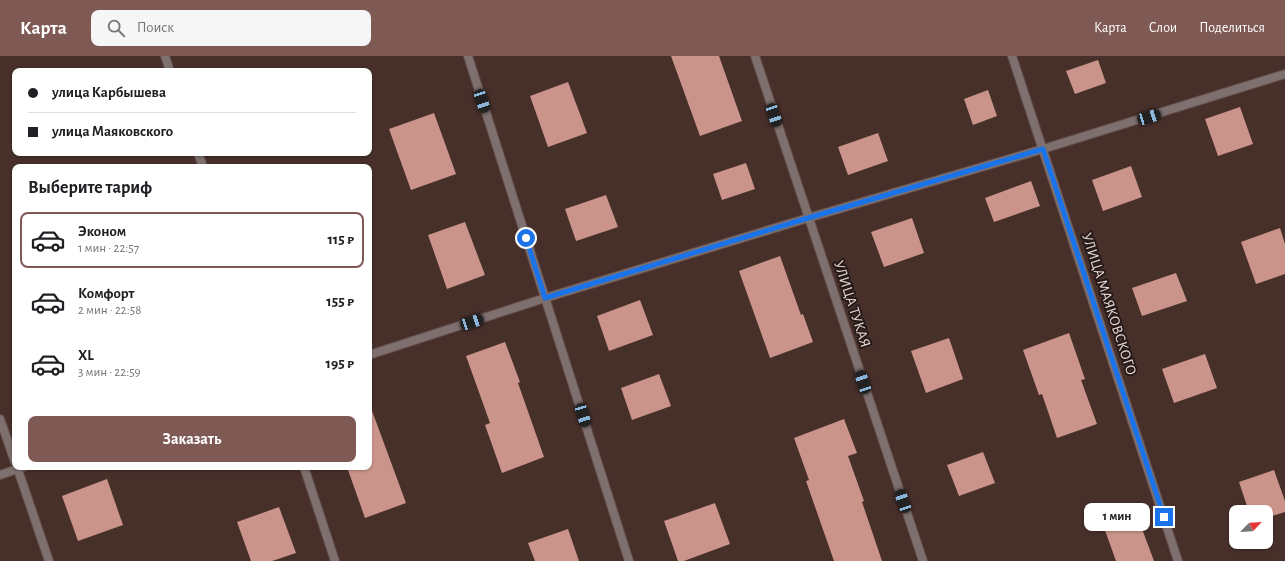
<!DOCTYPE html>
<html lang="ru">
<head>
<meta charset="utf-8">
<style>
  :root { --surface:#fff; --page:#f6f6f6; --text:#202124; --muted:#757577; --line:#e0e0e0; --accent:#7f5953 }
  body { margin:0; font-family:"Alegreya Sans",sans-serif; background:var(--page); color:var(--text); height:100vh; display:flex; flex-direction:column; font-size:15px; white-space:nowrap }
  * { box-sizing:border-box; margin:0 }
  p { font-size:13px; color:var(--muted) }
  .icon { flex:none; width:22px; height:22px; fill:none; stroke:currentColor; stroke-width:2; stroke-linecap:round; stroke-linejoin:round }
  .map { position:relative; flex:1; overflow:hidden }
  .sheet { position:absolute; left:12px; top:108px; width:360px; height:306px; display:flex; flex-direction:column; background:var(--surface); border-radius:8px; box-shadow:0 1px 3px #0004 }
  .sheet>* { flex:none }
  .top-card { position:absolute; left:12px; top:12px; width:360px; height:88px; border-radius:8px; box-shadow:0 1px 3px #0004; display:grid; align-content:center; height:88px; padding:0 16px; background:var(--surface) }
  .needle { width:26px; rotate:65deg }
  .fabs { position:absolute; left:1229px; top:449px; display:grid; gap:8px }
  .fabs a { display:grid; place-items:center; width:44px; height:44px; border-radius:8px; background:var(--surface); box-shadow:0 1px 3px #0004; font-size:20px }
  .end { position:absolute; width:18px; height:18px; margin:-9px; border:5px solid #1a73e8; background:#fff; box-shadow:0 0 0 2px #fff }
  .from { border-radius:50% }
  .bubble { position:absolute; height:28px; border-radius:8px; background:var(--surface); box-shadow:0 1px 3px #0004; font-size:13px; font-weight:600; line-height:28px; text-align:center }
  .car { position:absolute; width:12px; height:24px; margin:-12px -6px; border-radius:5px; box-shadow:0 0 3px 1px #0007; background:linear-gradient(#222 24%,#8ab4d8 0 40%,#222 0 76%,#8ab4d8 0 86%,#222 0) }
  .top-card b { display:flex; align-items:center; gap:14px; height:38px; font-size:15px }
  .top-card b+b { border-top:1px solid var(--line) }
  .top-card i { width:10px; height:10px; background:var(--text) }
  ul { padding:0; list-style:none }
  li { display:flex; align-items:center; gap:12px; height:56px; margin:0 8px 6px; padding:0 8px; border:2px solid transparent; border-radius:8px }
  li div { flex:1 }
  li b { display:block; font-size:15px }
  li em { font-style:normal; font-weight:600 }
  li.active { border-color:var(--accent) }
  li>.icon { width:36px; height:36px; stroke-width:1.5 }
  h2 { padding:0 16px; font-size:18px; line-height:48px }
  .cta { display:flex; gap:8px; margin-top:auto; padding:8px 16px }
  .cta a { flex:1; height:46px; border-radius:8px; background:var(--accent); color:#fff; font-size:16px; font-weight:600; line-height:46px; text-align:center }
  header { display:flex; align-items:center; gap:24px; box-sizing:border-box; height:56px; padding:0 20px; background:var(--accent); color:#fff }
  header strong { font-size:19px }
  nav { display:flex; gap:22px; margin-inline-start:auto; font-size:14px }
  .search { width:280px; height:36px; background:var(--page); display:flex; align-items:center; gap:10px; box-sizing:border-box; padding:0 14px; border-radius:8px; color:var(--muted); font-size:15px }
  .map>svg:first-child { display:block }
</style>
</head>
<body>
<header>
<strong>Карта</strong>
<div class="search"><svg class="icon" aria-label="search" viewBox="0 0 24 24"><circle cx="10" cy="10" r="6"/><path d="M15 15l6 6"/></svg>Поиск</div>
<nav><a>Карта</a><a>Слои</a><a>Поделиться</a></nav>
</header>
<div class="map">
<svg width="1285" height="505" viewBox="0 0 1285 505">
  <rect width="100%" height="100%" fill="#472f2a"/>
  <g fill="#cb948a">
    <path d="M671 0H719L742 65 700 80Z"/>
    <path d="M1098 4 1106 27 1075 38 1066 15Z"/>
    <path d="M568 26 587 77 548 91 530 40Z"/>
    <path d="M988 34 997 60 973 69 964 43Z"/>
    <path d="M1240 51 1253 88 1218 100 1205 63Z"/>
    <path d="M434 57 456 118 411 134 389 73Z"/>
    <path d="M878 77 888 105 848 119 838 91Z"/>
    <path d="M746 107 755 133 722 144 713 118Z"/>
    <path d="M1131 110 1142 141 1103 155 1092 124Z"/>
    <path d="M1031 125 1040 150 994 166 985 142Z"/>
    <path d="M606 139 618 171 576 185 565 153Z"/>
    <path d="M912 162 924 197 884 211 871 176Z"/>
    <path d="M465 166 485 219 447 233 428 179Z"/>
    <path d="M1280 172 1285 188V218L1256 228 1241 186Z"/>
    <path d="M780 200 801 259 803 258 813 286 770 302 739 215Z"/>
    <path d="M1176 217 1187 245 1142 260 1132 232Z"/>
    <path d="M640 244 653 279 609 295 597 260Z"/>
    <path d="M1069 277 1085 323 1081 324 1097 368 1057 382 1042 338 1039 339 1023 294Z"/>
    <path d="M949 282 963 323 926 337 911 295Z"/>
    <path d="M505 286 520 326 518 327 544 401 502 417 485 369 490 367 466 300Z"/>
    <path d="M1205 298 1217 332 1174 347 1162 313Z"/>
    <path d="M659 318 671 350 632 364 621 332Z"/>
    <path d="M369 352H371L406 447 365 462 347 411H369Z"/>
    <path d="M844 363 857 397 848 400 864 445 862 446 882 505H834L806 425 809 424 794 382Z"/>
    <path d="M983 396 995 427 959 440 947 409Z"/>
    <path d="M1274 414 1285 445V456L1266 462V456H1249L1239 426Z"/>
    <path d="M107 423 123 469 78 485 62 440Z"/>
    <path d="M715 447 730 488 684 505H678L664 465Z"/>
    <path d="M279 451 296 497 272 505H251L237 466Z"/>
    <path d="M1135 454 1154 505H1116L1102 466Z"/>
    <path d="M568 473 579 505H535L528 487Z"/>
  </g>
  <g fill="none" stroke-linecap="round" stroke-linejoin="round">
    <g stroke="#644d49" stroke-width="10">
      <g id="minor">
        <path d="M165 0 170 15"/>
        <path d="M468 0 629 505"/>
        <path d="M755 0 923 505"/>
        <path d="M1012 0 1178 505"/>
        <path d="M198 97 203 111"/>
        <path d="M369 299 545 242 808 162 1043 93 1285 18"/>
        <path d="M0 363 15 406"/>
        <path d="M17 411 49 505"/>
        <path d="M304 411 335 505"/>
        <path d="M0 419 23 411"/>
      </g>
    </g>
    <use href="#minor" stroke="#7d706e" stroke-width="8"/>
  </g>
  <g fill="none" stroke-linecap="round" stroke-linejoin="round">
    <path stroke="#1a73e8" stroke-width="5" d="M526 182 545 242 808 162 1043 93 1164 461"/>
  </g>
  <g text-anchor="middle" dominant-baseline="central" stroke-width="4" stroke-linejoin="round" paint-order="stroke">
    <g font-size="15" fill="#e8d8d5" stroke="#261a18">
      <text transform="translate(852 248) rotate(72)">УЛИЦА ТУКАЯ</text>
      <text transform="translate(1109 248) rotate(72)">УЛИЦА МАЯКОВСКОГО</text>
    </g>
  </g>
</svg>
<div class="fabs">
<a><svg class="needle" viewBox="-14 -14 28 28"><path d="M0-13l5 13h-10z" fill="#e53935"/><path d="M0 13l5-13h-10z" fill="#757577"/></svg></a>
</div>
<i class="end from" style="left:526px;top:182px"></i>
<i class="end" style="left:1164px;top:461px"></i>
<div class="bubble" style="left:1084px;top:447px;width:66px">1 мин</div>
<i class="car" style="left:482px;top:45px;rotate:162deg"></i>
<i class="car" style="left:774px;top:59px;rotate:162deg"></i>
<i class="car" style="left:1149px;top:61px;rotate:73deg"></i>
<i class="car" style="left:472px;top:266px;rotate:72deg"></i>
<i class="car" style="left:863px;top:326px;rotate:342deg"></i>
<i class="car" style="left:583px;top:359px;rotate:163deg"></i>
<i class="car" style="left:903px;top:445px;rotate:341deg"></i>
<div class="top-card">
<b><i class="from"></i>улица Карбышева</b>
<b><i></i>улица Маяковского</b>
</div>
<section class="sheet">
<h2>Выберите тариф</h2>
<ul>
<li class="active"><svg class="icon" aria-label="car" viewBox="0 0 24 24"><path d="M5 17H2v-5l4-1 3-4h7l3 4 3 1v5h-3M9 17h6M6 11h13"/><circle cx="7" cy="17" r="2"/><circle cx="17" cy="17" r="2"/></svg><div><b>Эконом</b><p>1 мин · 22:57</p></div><em>115 ₽</em></li>
<li><svg class="icon" aria-label="car" viewBox="0 0 24 24"><path d="M5 17H2v-5l4-1 3-4h7l3 4 3 1v5h-3M9 17h6M6 11h13"/><circle cx="7" cy="17" r="2"/><circle cx="17" cy="17" r="2"/></svg><div><b>Комфорт</b><p>2 мин · 22:58</p></div><em>155 ₽</em></li>
<li><svg class="icon" aria-label="car" viewBox="0 0 24 24"><path d="M5 17H2v-5l4-1 3-4h7l3 4 3 1v5h-3M9 17h6M6 11h13"/><circle cx="7" cy="17" r="2"/><circle cx="17" cy="17" r="2"/></svg><div><b>XL</b><p>3 мин · 22:59</p></div><em>195 ₽</em></li>
</ul>
<div class="cta"><a>Заказать</a></div>
</section>
</div>
</body>
</html>
